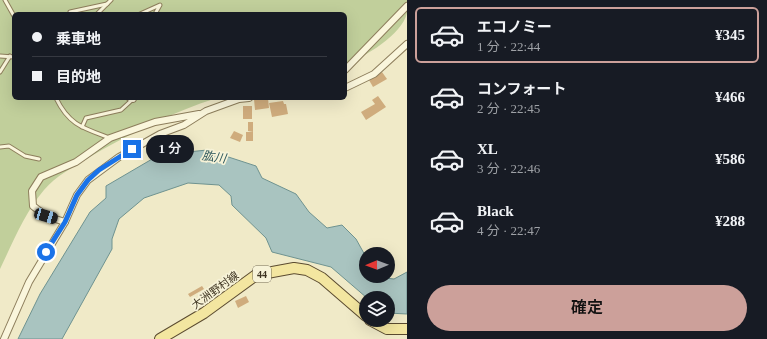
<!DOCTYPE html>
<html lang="ja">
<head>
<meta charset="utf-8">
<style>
  :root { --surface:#171b24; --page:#20242c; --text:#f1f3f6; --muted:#9ea1a6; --line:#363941; --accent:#cca09a }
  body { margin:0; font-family:"Times New Roman","Noto Sans JP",serif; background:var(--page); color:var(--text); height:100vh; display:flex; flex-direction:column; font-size:15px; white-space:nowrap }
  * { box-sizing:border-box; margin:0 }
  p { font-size:13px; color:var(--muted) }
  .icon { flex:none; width:22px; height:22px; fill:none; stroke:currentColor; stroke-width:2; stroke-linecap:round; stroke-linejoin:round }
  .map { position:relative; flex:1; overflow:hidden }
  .drawer { display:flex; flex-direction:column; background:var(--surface); width:360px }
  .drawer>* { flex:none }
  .top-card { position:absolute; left:12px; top:12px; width:335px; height:88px; border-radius:6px; box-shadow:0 4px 16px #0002; display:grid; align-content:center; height:88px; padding:0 20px; background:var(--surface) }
  .needle { width:26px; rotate:269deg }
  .fabs { position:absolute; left:359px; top:247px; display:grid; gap:8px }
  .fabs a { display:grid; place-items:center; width:36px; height:36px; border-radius:50%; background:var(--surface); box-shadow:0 4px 16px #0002; font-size:20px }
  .end { position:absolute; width:18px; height:18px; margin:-9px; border:5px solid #1a73e8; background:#fff; box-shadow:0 0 0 2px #fff }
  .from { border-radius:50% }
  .bubble { position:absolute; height:28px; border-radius:14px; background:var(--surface); box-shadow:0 4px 16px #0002; font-size:13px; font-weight:600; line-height:28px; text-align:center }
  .car { position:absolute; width:12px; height:24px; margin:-12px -6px; border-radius:5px; box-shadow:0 0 3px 1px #0007; background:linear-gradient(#222 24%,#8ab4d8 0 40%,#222 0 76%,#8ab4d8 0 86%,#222 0) }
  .top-card b { display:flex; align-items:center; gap:14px; height:38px; font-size:15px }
  .top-card b+b { border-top:1px solid var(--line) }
  .top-card i { width:10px; height:10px; background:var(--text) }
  ul { padding:7px 0 0; list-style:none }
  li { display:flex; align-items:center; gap:12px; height:56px; margin:0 8px 6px; padding:0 12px; border:2px solid transparent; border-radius:6px }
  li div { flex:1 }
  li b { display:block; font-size:15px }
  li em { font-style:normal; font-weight:600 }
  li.current { border-color:var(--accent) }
  li>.icon { width:36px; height:36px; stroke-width:1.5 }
  .button { display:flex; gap:8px; margin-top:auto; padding:8px 20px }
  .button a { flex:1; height:46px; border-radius:24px; background:var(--accent); color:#111; font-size:16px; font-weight:600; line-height:46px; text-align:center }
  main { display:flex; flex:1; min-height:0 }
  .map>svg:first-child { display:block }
</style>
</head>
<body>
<main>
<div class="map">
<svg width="407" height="339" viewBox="0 0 407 339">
  <rect width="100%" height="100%" fill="#f0eac8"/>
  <path fill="#c1cf9b" d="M0 0H407C407 4 407 9 407 13 402 35 364 57 345 65V14H14V98H217C172 112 129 134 88 158 73 167 56 176 44 190 25 212 13 242 0 269Z"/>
  <path fill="#a9c4c0" stroke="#6f9390" d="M207 150 256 166 262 178 296 194 309 212 327 228 342 225 356 239 366 257V276L394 279 407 272V314L388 313V298H367L331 267 272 252 266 238 232 205 231 196 219 185 188 183 144 198 119 219 112 239V249L62 339H18L40 294 90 212 106 198V186L159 155Z"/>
  <g fill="#cfac7d">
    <path d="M382 72 387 79 373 87 369 80Z"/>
    <path d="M378 96 386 107 366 120 361 112 375 104 372 100Z"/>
    <path d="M268 98 269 108 255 110 254 99Z"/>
    <path d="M283 101 284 104H286L288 114 272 117 269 103Z"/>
    <rect x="243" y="106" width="9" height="13"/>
    <path d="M248 122H253V132L248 131Z"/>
    <path d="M234 131 243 135 240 142 230 138Z"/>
    <rect x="246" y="132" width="7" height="9"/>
    <path d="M202 286 204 289 190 297 188 294Z"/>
    <path d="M246 296 249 302 238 308 235 301Z"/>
  </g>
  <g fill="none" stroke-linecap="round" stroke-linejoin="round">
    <g stroke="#8d7e5c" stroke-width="5">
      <g id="lane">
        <path d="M5 0 14 16"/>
        <path d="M70 12 107 4"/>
        <path d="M97 14 111 0"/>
        <path d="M140 14 160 5 155 14"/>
        <path d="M0 56 14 57"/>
        <path d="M0 72 10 56"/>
        <path d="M56 98C69 125 83 128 110 138"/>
        <path d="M82 127 86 118 121 110 133 99"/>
        <path d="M0 147 9 146 25 156 39 159"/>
      </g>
    </g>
    <g stroke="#8d7e5c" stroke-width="8">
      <g id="street">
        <path d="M345 70 407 6"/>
        <path d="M345 88 374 74 407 44"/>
        <path d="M130 98 133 99"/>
        <path d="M65 222 46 216 33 206 32 191 41 177 76 162 110 138 155 122 199 114"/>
        <path d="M4 339 29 282 65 222 77 195 88 180 119 157 160 134 184 125 206 111 239 99 249 98"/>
      </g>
    </g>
    <g stroke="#5b4b30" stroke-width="12">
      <g id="primary">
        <path d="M370 320 387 329H407"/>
        <path d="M160 339 204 313 256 275 294 268 307 270 322 278 366 316"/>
      </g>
    </g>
    <use href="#lane" stroke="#faf6dc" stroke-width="3"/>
    <use href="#street" stroke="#faf6dc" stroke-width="6"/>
    <use href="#primary" stroke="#f3e6a0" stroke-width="10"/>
  </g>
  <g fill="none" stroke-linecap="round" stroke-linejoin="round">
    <path stroke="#1a73e8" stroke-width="5" d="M46 252 65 222 77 195 88 180 99 170 132 149"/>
  </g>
  <g text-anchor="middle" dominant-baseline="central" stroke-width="3.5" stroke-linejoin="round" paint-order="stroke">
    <rect fill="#f7f3d8" stroke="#756d57" stroke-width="1" x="253" y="266" width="18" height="16" rx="3"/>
    <g font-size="10" font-weight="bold" fill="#3d3320">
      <text x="262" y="274">44</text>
    </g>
    <g font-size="11" fill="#3d3320" stroke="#f7f3d8">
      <text transform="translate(215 290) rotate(-36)">大洲野村線</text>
    </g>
    <g font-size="12" font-style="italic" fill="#2f595d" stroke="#f7f3d8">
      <text transform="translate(214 157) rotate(8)">肱川</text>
    </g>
  </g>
</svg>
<div class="fabs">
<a><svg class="needle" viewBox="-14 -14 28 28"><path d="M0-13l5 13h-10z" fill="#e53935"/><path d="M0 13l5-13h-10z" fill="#9ea1a6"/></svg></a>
<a><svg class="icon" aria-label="layers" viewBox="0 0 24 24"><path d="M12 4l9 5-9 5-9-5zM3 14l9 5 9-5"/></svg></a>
</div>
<i class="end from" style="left:46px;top:252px"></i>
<i class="end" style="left:132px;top:149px"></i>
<div class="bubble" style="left:146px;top:135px;width:48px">1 分</div>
<i class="car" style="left:46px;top:216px;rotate:106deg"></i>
<div class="top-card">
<b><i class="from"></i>乗車地</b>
<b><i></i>目的地</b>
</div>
</div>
<section class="drawer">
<ul>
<li class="current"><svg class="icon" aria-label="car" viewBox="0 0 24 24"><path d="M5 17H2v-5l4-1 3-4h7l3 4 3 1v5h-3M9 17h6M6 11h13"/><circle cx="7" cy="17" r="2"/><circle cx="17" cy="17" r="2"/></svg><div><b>エコノミー</b><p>1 分 · 22:44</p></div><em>¥345</em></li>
<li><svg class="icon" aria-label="car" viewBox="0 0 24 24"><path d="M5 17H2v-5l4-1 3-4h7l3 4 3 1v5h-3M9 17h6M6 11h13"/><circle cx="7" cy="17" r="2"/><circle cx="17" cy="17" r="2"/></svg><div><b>コンフォート</b><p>2 分 · 22:45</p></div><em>¥466</em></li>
<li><svg class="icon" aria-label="car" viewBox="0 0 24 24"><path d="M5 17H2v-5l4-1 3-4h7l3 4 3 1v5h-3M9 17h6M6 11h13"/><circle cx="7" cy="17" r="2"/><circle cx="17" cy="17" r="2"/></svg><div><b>XL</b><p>3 分 · 22:46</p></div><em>¥586</em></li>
<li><svg class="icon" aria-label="car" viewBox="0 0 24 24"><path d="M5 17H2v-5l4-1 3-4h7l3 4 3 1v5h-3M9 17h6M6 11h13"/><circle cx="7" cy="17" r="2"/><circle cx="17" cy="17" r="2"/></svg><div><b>Black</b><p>4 分 · 22:47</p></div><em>¥288</em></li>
</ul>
<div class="button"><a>確定</a></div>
</section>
</main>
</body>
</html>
